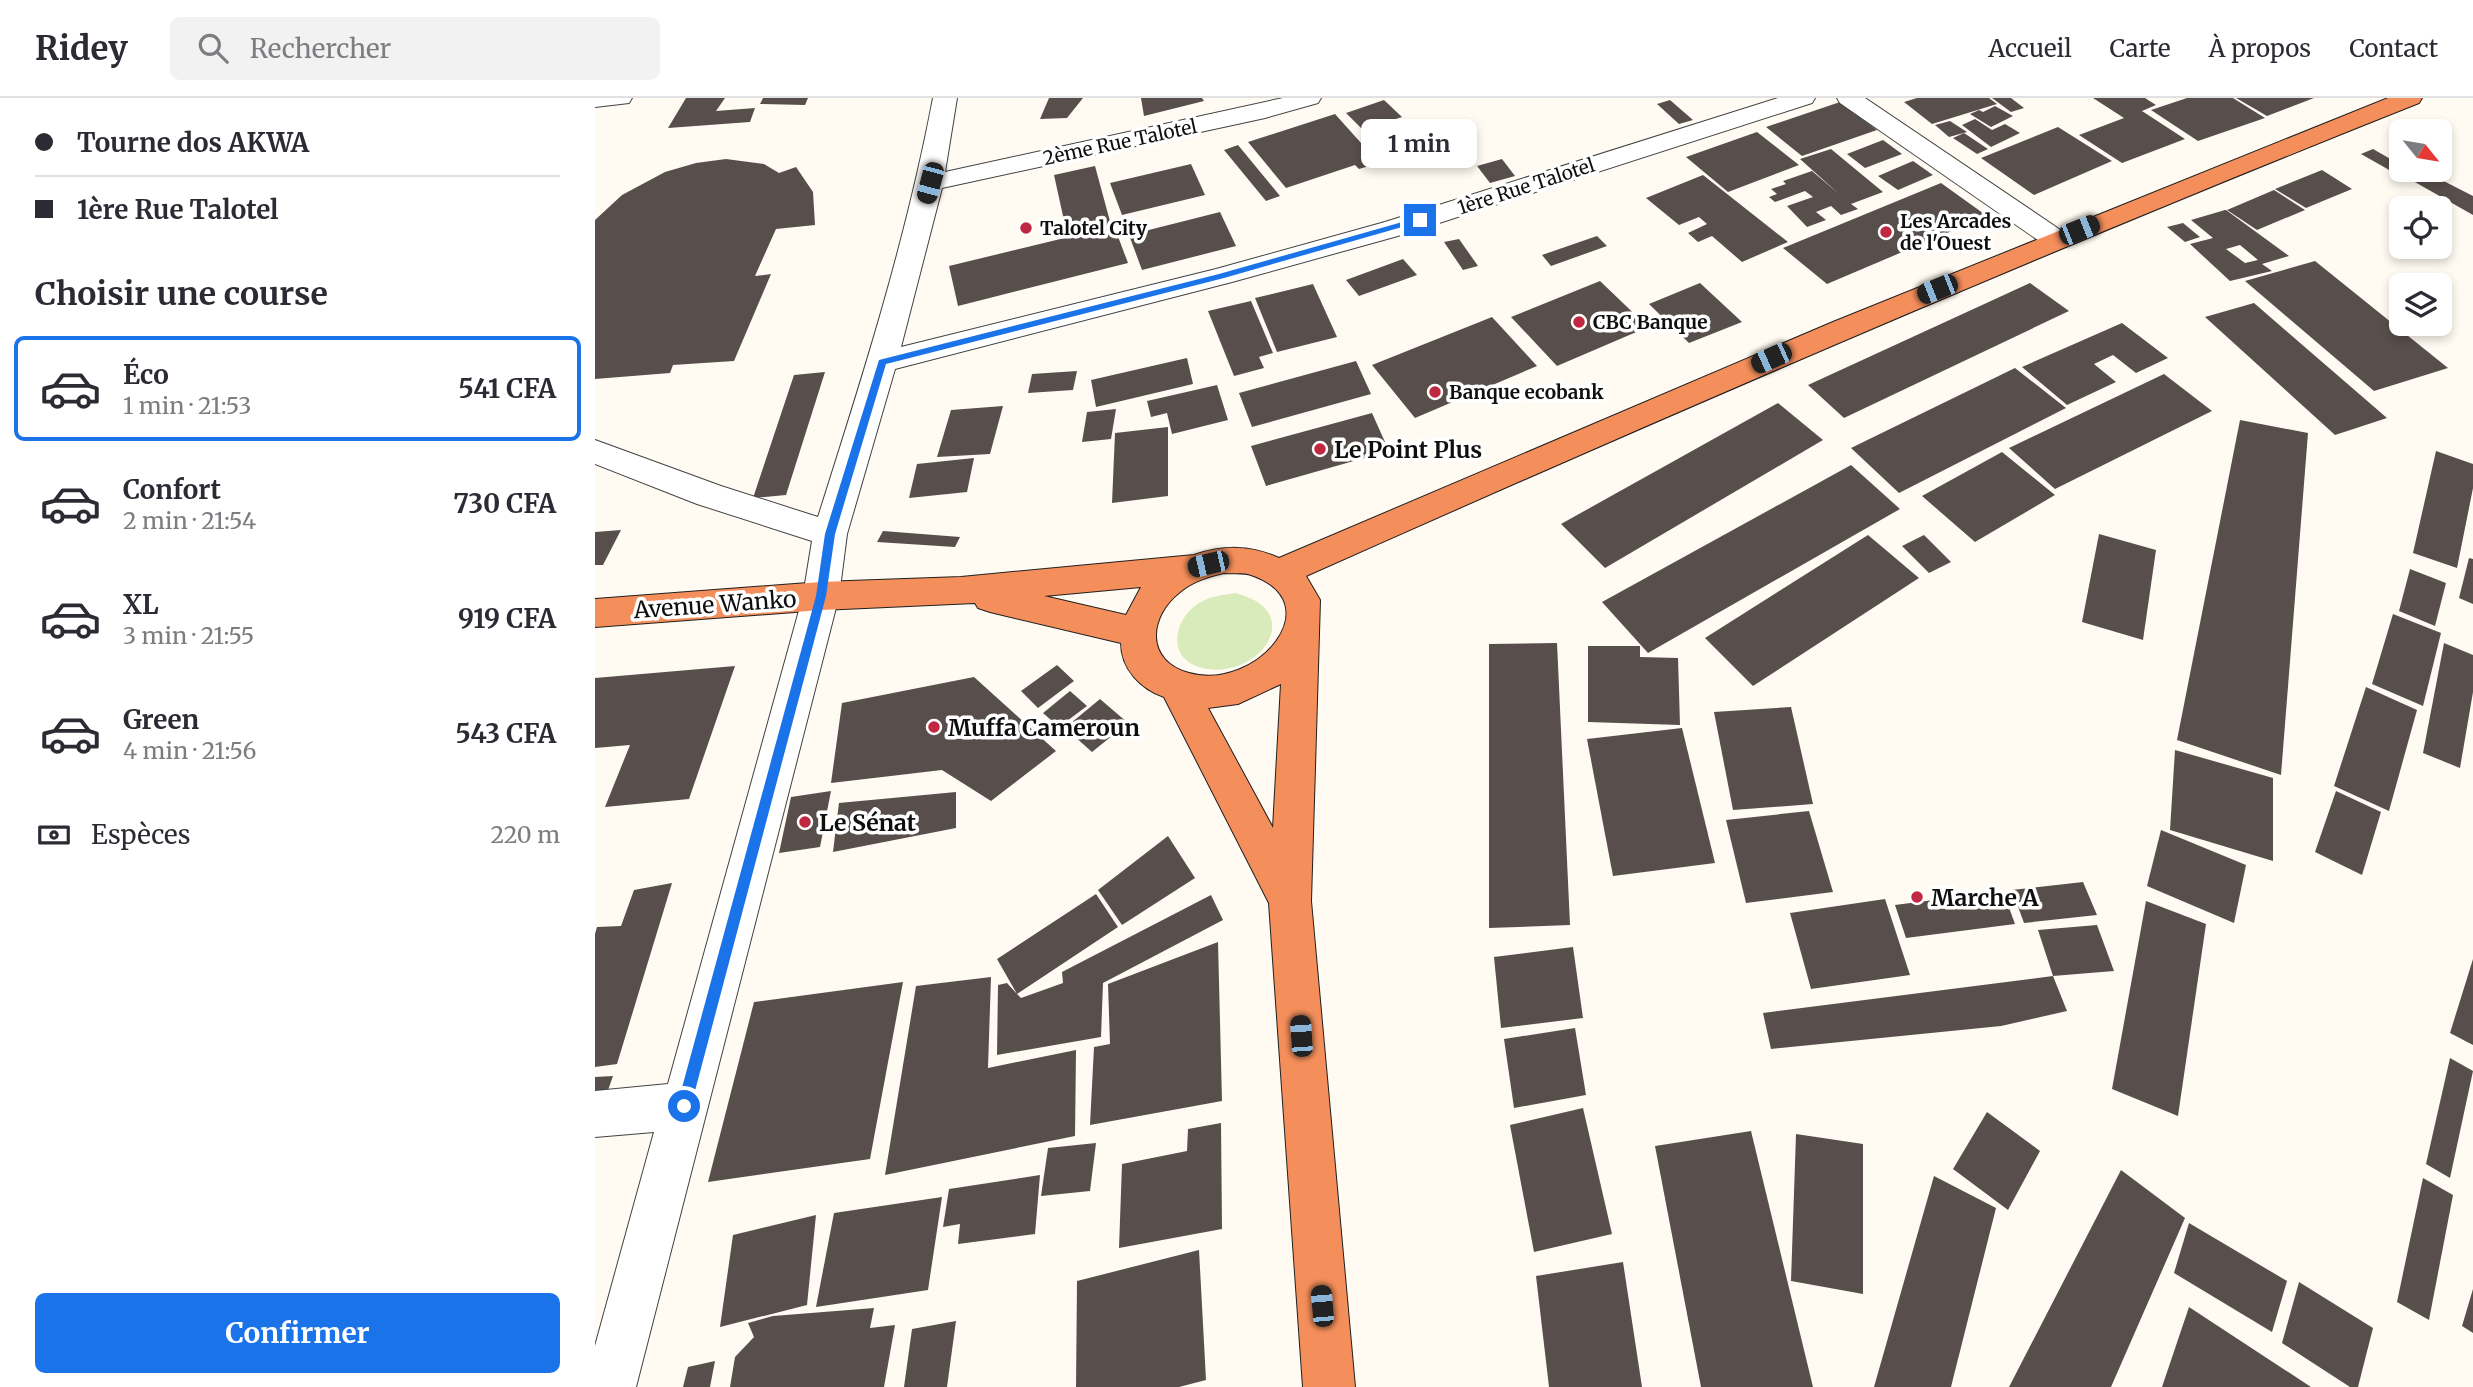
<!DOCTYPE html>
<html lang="fr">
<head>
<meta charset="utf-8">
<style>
  :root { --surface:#fff; --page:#f2f2f3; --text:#2b2b33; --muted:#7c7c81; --line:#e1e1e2; --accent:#1a73e8 }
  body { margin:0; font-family:Merriweather,serif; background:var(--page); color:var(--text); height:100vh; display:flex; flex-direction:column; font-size:26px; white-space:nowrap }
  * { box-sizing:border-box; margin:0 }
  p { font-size:23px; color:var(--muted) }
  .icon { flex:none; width:38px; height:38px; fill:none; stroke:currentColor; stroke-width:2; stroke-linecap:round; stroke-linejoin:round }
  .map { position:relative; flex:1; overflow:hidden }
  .drawer { display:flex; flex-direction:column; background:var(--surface); width:595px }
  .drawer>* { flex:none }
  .top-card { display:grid; align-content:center; height:154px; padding:0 35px; background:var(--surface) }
  .needle { width:46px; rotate:120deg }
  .controls { position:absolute; left:1794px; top:21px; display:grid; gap:14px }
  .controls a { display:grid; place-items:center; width:63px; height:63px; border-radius:10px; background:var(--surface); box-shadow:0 4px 10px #0003; font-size:35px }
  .end { position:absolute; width:32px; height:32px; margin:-16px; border:9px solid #1a73e8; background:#fff; box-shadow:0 0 0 4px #fff }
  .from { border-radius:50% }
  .bubble { position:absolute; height:49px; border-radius:10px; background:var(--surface); box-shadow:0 4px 10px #0003; font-size:23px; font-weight:700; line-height:49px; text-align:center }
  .car { position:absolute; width:21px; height:42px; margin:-21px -10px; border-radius:9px; box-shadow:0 0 5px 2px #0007; background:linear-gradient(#222 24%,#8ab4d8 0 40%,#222 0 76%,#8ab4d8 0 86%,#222 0) }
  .top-card b { display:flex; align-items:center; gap:24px; height:66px; font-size:26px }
  .top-card b+b { border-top:2px solid var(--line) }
  .top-card i { width:18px; height:18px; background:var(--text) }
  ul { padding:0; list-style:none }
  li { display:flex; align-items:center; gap:21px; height:105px; margin:0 14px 10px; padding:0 21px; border:4px solid transparent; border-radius:10px }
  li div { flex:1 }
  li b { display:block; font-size:26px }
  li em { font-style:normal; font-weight:700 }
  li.on { border-color:var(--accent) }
  li>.icon { width:63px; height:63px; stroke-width:1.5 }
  h2 { padding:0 35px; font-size:32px; line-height:84px }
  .pay { display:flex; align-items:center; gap:18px; height:77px; padding:0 35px; font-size:26px }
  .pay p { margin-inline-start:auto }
  .button { display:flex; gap:14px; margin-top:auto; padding:14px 35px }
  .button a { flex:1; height:80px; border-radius:10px; background:var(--accent); color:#fff; font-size:28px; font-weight:700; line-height:80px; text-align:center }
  header { display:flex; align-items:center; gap:42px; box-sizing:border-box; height:98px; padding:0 35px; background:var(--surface); border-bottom:2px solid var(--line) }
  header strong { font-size:33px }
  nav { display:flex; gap:38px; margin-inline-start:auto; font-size:24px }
  .search { width:490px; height:63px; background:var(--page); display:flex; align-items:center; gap:18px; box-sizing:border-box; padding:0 24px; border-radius:10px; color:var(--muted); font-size:26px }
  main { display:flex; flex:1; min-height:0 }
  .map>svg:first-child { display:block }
</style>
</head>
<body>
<header>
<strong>Ridey</strong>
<div class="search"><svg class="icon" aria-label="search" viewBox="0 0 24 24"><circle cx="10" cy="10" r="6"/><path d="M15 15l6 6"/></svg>Rechercher</div>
<nav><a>Accueil</a><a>Carte</a><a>À propos</a><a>Contact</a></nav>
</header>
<main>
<section class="drawer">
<div class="top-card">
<b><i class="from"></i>Tourne dos AKWA</b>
<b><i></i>1ère Rue Talotel</b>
</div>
<h2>Choisir une course</h2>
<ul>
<li class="on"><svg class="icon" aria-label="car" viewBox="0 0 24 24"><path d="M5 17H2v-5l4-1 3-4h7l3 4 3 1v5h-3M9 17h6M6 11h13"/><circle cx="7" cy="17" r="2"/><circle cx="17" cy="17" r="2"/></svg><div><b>Éco</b><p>1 min · 21:53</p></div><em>541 CFA</em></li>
<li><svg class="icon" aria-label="car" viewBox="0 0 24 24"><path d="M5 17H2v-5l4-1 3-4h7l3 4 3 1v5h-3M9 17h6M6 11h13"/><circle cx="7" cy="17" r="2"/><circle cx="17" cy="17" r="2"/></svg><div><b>Confort</b><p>2 min · 21:54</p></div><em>730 CFA</em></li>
<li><svg class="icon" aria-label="car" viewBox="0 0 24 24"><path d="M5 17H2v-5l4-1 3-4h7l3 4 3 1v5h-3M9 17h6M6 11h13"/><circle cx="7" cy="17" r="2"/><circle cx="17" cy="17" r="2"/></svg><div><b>XL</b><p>3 min · 21:55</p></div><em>919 CFA</em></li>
<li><svg class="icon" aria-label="car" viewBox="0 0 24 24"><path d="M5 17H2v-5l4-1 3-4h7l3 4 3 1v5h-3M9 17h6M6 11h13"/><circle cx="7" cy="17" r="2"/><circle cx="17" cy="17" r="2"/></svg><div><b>Green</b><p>4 min · 21:56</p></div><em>543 CFA</em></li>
</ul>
<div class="pay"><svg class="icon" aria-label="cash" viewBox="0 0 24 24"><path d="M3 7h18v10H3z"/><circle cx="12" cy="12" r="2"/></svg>Espèces<p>220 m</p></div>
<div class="button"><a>Confirmer</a></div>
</section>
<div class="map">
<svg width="1878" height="1289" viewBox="0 0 1878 1289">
  <rect width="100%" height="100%" fill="#fffbf2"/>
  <path fill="#d9eabb" d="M640 495C718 514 658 589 601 568 570 556 582 518 604 505 615 498 628 497 640 495Z"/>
  <g fill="#584f4c" fill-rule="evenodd">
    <path d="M91 0H130L121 13 160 10 155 24 73 30Z"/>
    <path d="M168 0H213L210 7 165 6Z"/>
    <path d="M454 0H488L472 20 445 21Z"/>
    <path d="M546 0H607L609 3 549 18Z"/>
    <path d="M1322 0H1394L1402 6 1337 26 1309 4Z"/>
    <path d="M1397 0H1416L1429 10 1416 14Z"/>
    <path d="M1498 0H1550L1561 7 1533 19 1547 13 1590 41 1527 65 1484 37 1529 20Z"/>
    <path d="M1592 0H1638L1670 20 1603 43 1556 12Z"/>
    <path d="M1641 0H1719L1672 18Z"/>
    <path d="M789 2 807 19 768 32 751 15Z"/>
    <path d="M1075 2 1098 22 1084 26 1062 6Z"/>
    <path d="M1245 4 1282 32 1207 58 1171 29Z"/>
    <path d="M1400 8 1418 18 1396 29 1375 16 1384 12 1388 14Z"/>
    <path d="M740 16 784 65 764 71 760 67 691 90 653 44Z"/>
    <path d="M1380 21 1397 32 1410 26 1425 35 1396 49 1367 27Z"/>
    <path d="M1355 23 1372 34 1354 39 1340 27Z"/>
    <path d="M1463 29 1517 63 1439 97 1386 60Z"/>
    <path d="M1162 34 1204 67 1133 94 1091 59Z"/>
    <path d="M1369 35 1393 51 1382 56 1358 40Z"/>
    <path d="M1288 42 1307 56 1270 70 1252 56Z"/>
    <path d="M643 47 685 98 671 103 629 52Z"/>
    <path d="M1236 51 1288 94 1256 106 1263 111 1246 117 1236 108 1221 114 1231 122 1212 129 1192 108 1218 99 1210 93 1180 104 1174 99 1182 96 1176 91 1191 86 1188 83 1217 73 1244 96 1205 61Z"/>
    <path d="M1778 51 1806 67V72H1815L1803 77 1766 56Z"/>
    <path d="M131 61 169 66 184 75 201 69 218 94 220 127 181 131 160 178 176 176 139 263 78 267 75 275 0 281V122L27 97 70 74 101 65Z"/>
    <path d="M907 61 920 78 895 85 882 68Z"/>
    <path d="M1318 63 1338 77 1303 92 1283 78Z"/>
    <path d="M596 66 610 97 527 117 515 85Z"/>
    <path d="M500 68 516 127 472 136 459 77Z"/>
    <path d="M1727 72 1757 91 1711 110 1680 91Z"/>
    <path d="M1827 72 1878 98V117L1811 79Z"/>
    <path d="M1108 77 1193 144 1147 164 1117 138 1103 144 1093 135 1112 126 1104 119 1084 127 1051 100Z"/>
    <path d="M1346 85 1392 118 1232 186 1188 150Z"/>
    <path d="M1679 92 1710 112 1662 132 1632 112Z"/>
    <path d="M1630 112H1631L1694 158 1667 166 1677 173 1635 183 1595 146 1618 140 1596 122ZM1645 147 1663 162 1650 165 1631 151Z"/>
    <path d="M625 114 641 148 547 172 534 137Z"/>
    <path d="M1588 125 1605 139 1590 144 1572 129Z"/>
    <path d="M519 128 533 165 363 208 354 168Z"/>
    <path d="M1002 138 1012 148 956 168 947 157Z"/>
    <path d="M864 141 883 168 868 172 849 144Z"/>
    <path d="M808 161 822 177 764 198 751 182Z"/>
    <path d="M1720 163 1853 270 1779 293 1650 183Z"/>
    <path d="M1005 183 1053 229 962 268 916 219Z"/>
    <path d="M1105 185 1147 224 1094 245 1054 206Z"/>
    <path d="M1435 185 1474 213 1249 320 1213 287Z"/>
    <path d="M718 186 742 239 682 254 660 200Z"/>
    <path d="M656 203 678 255 664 259 669 270 639 278 613 213Z"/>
    <path d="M1659 205 1792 320 1740 337 1610 219Z"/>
    <path d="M897 219 942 268 820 320 777 267Z"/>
    <path d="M1527 225 1573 260 1541 275 1518 257 1499 266 1521 284 1472 307 1427 269Z"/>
    <path d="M592 260 598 286 501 309 496 282Z"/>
    <path d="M761 263 776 296 657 329 644 295Z"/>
    <path d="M1420 270 1471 310 1304 395 1256 350Z"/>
    <path d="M482 273 478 292 433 295 437 276Z"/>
    <path d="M230 274 191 397 158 400 199 277Z"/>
    <path d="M1569 276 1617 313 1460 391 1414 350Z"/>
    <path d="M622 287 633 322 577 336 572 315 556 319 552 303Z"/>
    <path d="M1183 305 1228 342 1010 470 966 426Z"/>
    <path d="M408 308 395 356 342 359 356 312Z"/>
    <path d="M521 311 516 341 487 344 492 314Z"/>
    <path d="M777 315 794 353 671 388 656 348Z"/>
    <path d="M1645 322 1713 335 1686 677 1582 642Z"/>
    <path d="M573 329V398L517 405 520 335Z"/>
    <path d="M1841 353 1878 366V390L1862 470 1818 455Z"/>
    <path d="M1407 354 1460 397 1380 444 1327 398Z"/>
    <path d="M379 360 372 394 314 400 322 366Z"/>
    <path d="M1256 367 1305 411 1053 555 1007 504Z"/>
    <path d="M26 432 8 467H0V434Z"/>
    <path d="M288 433 365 439 360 449 282 444Z"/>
    <path d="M1504 436 1561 452 1548 542 1487 524Z"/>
    <path d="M1273 437 1324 480 1158 588 1110 540Z"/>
    <path d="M1329 437 1356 464 1334 475 1307 448Z"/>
    <path d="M1874 460 1878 461V506L1864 500Z"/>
    <path d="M1815 471 1851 485 1840 528 1804 513Z"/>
    <path d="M1798 516 1846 535 1828 608 1777 586Z"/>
    <path d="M962 545 975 827 894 830V546Z"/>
    <path d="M1849 545 1878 557V594L1865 670 1828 655Z"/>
    <path d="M993 548H1045V559L1083 560 1085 627 993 624Z"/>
    <path d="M462 567 479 583 443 610 426 593Z"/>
    <path d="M140 568 94 701 10 709 35 647 0 650V580Z"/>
    <path d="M379 579 461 653 396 703 347 672 236 685 247 605Z"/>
    <path d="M1771 589 1822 612 1794 713 1739 688Z"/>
    <path d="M475 593 492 608 464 629 448 615Z"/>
    <path d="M505 601 533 625 497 654 470 630Z"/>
    <path d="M1196 609 1218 706 1138 712 1119 614Z"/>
    <path d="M1087 630 1120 765 1018 778 992 641Z"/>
    <path d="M1580 652 1678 680V763L1575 732Z"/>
    <path d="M236 693 225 749 184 755 196 699Z"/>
    <path d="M1741 693 1786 714 1767 777 1720 754Z"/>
    <path d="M361 694V730L238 754 244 705Z"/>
    <path d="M1214 713 1238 794 1151 805 1131 722Z"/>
    <path d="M1566 732 1651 767 1639 825 1552 788Z"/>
    <path d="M573 738 600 780 527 827 503 792Z"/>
    <path d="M1488 784 1502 817 1429 825 1417 792Z"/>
    <path d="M77 785 22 966 0 969V836L2 829 26 828 39 792Z"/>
    <path d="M1408 793 1420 826 1311 840 1300 807Z"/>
    <path d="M501 796 523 829 422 896 426 900 468 885 467 874 616 797 628 822 508 885 506 939 402 957 403 887 412 885 422 896 402 861Z"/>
    <path d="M1290 801 1315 877 1216 891 1195 815Z"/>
    <path d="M1551 803 1611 826 1583 1018 1517 991Z"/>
    <path d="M1502 827 1519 873 1458 878 1443 832Z"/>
    <path d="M623 844 627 1003 495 1027 499 949 515 946 513 886Z"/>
    <path d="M978 849 988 920 906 930 899 859Z"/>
    <path d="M1878 861V947L1855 935Z"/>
    <path d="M1458 878 1472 913 1406 928 1176 951 1168 915Z"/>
    <path d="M396 879 393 970 481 952 480 1038 290 1077 321 888Z"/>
    <path d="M308 884 275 1061 113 1084 159 904Z"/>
    <path d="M980 930 991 997 919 1010 909 941Z"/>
    <path d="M1855 960 1878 973 1855 1080 1831 1066Z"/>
    <path d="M18 978 11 998 0 999V979Z"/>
    <path d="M988 1010 1017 1136 939 1154 915 1027Z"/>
    <path d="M1392 1014 1445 1053 1413 1112 1358 1071Z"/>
    <path d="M626 1025 627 1131 524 1150 527 1066 592 1053 593 1031Z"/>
    <path d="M1156 1033 1218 1289H1106L1060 1048Z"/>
    <path d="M1201 1036 1268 1046V1196L1196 1183Z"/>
    <path d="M501 1045 495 1093 446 1098 453 1050Z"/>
    <path d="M1526 1072 1590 1120 1516 1289H1414Z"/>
    <path d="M445 1077 440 1136 363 1146 365 1126 348 1129 354 1091Z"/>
    <path d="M1339 1078 1401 1110 1356 1289H1279Z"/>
    <path d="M1828 1080 1858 1097 1834 1222 1802 1204Z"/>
    <path d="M347 1099 333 1192 221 1209 239 1115Z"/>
    <path d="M221 1117 212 1207 125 1229 138 1137Z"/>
    <path d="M1594 1125 1692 1183 1677 1234 1579 1175Z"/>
    <path d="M604 1152 611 1282 584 1289H481L482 1183Z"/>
    <path d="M1028 1164 1047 1289H954L941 1178Z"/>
    <path d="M1704 1184 1778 1230 1763 1289H1755L1687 1245Z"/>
    <path d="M1878 1191V1235L1867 1228Z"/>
    <path d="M1594 1209 1716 1289H1567Z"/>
    <path d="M279 1210 275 1230 300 1227 289 1289H135L140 1259 159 1239 153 1225 178 1218Z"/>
    <path d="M361 1223 352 1289H309L317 1231Z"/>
    <path d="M120 1263 115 1289H88L93 1269Z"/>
  </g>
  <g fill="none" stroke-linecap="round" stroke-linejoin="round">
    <g stroke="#424242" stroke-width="2">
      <g id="minor">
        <path d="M0 0H37L34 5 0 9Z"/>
        <path d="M338 0H362L350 74 688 0H726L723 5 670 20 347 90 306 249 621 171 790 124 1183 0H1220L1217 5 810 136 637 184 300 271 252 436 244 498 41 1289H0V1248L59 1034 0 1039V993L73 986 208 498 217 443 102 406 0 366V342L126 388 223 419C267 281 311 143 338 0Z"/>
        <path d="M1242 0H1270L1470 135 1474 141 1470 147 1460 149 1450 147 1245 5Z"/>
      </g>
    </g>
    <g stroke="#202020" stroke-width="2">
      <path id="highway" d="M1793 0H1827L1824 5C1449 154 1079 314 711 478L725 502 716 803 760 1289H708L674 805 569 599C546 591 526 571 526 545L395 514 383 510 380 505 226 512 0 529V501L226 484 366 479 599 457C629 447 655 447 684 460L1238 224ZM629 475C637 476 648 474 656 477 738 505 661 594 594 575 550 563 553 519 585 494 598 483 613 479 629 475ZM546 489 531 517 449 498ZM686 586 678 730 613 610 643 606Z"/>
    </g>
    <use href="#minor" fill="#fff" fill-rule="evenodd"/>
    <use href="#highway" fill="#f48e5b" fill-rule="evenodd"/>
  </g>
  <path fill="#1a73e8" d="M825 119 828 123 629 180 291 266 240 436 231 498 96 1008 94 1013H84L82 1008 221 498 230 436 284 262 624 176Z"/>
  <g fill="#c02741" stroke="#fff" stroke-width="2.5">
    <circle cx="431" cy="130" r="7"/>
    <circle cx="1291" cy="134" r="7"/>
    <circle cx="984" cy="224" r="7"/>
    <circle cx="840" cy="294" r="7"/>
    <circle cx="725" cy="351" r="7"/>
    <circle cx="339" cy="629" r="7"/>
    <circle cx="210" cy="724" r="7"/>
    <circle cx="1322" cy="799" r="7"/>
  </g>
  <g text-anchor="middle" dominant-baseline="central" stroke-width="7" stroke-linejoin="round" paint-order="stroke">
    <g font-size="19" fill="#0f0f0f" stroke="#fff">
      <text transform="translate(525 44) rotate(-12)">2ème Rue Talotel</text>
      <text transform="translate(931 88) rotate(-18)">1ère Rue Talotel</text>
    </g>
    <g font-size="19" font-weight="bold" fill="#0f0f0f" stroke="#fff" text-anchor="start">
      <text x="1305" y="123">Les Arcades<tspan x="1305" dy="22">de l'Ouest</tspan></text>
      <text x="445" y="130">Talotel City</text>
      <text x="998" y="224">CBC Banque</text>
      <text x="854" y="294">Banque ecobank</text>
    </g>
    <g font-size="23" font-weight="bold" fill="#0f0f0f" stroke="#fff" text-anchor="start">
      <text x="739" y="351">Le Point Plus</text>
      <text x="353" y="629">Muffa Cameroun</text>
      <text x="224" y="724">Le Sénat</text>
      <text x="1336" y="799">Marche A</text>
    </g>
    <g font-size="23" fill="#0f0f0f" stroke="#fff">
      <text transform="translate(120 506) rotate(-4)">Avenue Wanko</text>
    </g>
  </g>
</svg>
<div class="controls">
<a><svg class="needle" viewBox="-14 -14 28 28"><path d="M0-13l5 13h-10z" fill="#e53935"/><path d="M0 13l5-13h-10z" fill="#7c7c81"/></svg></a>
<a><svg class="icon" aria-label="locate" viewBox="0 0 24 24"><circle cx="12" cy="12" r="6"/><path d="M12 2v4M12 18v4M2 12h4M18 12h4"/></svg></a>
<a><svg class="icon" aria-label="layers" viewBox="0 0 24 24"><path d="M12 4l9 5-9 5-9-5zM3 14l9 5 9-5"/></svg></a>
</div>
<i class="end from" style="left:89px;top:1008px"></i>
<i class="end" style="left:825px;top:122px"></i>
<div class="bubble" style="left:766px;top:21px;width:116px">1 min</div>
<i class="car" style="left:335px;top:85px;rotate:195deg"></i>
<i class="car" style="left:1484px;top:132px;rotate:68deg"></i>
<i class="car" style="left:1342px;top:191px;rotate:248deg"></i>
<i class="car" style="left:1176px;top:260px;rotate:246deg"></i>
<i class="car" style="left:613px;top:466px;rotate:257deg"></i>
<i class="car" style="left:706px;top:938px;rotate:356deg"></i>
<i class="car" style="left:727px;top:1208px;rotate:355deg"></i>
</div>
</main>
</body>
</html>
